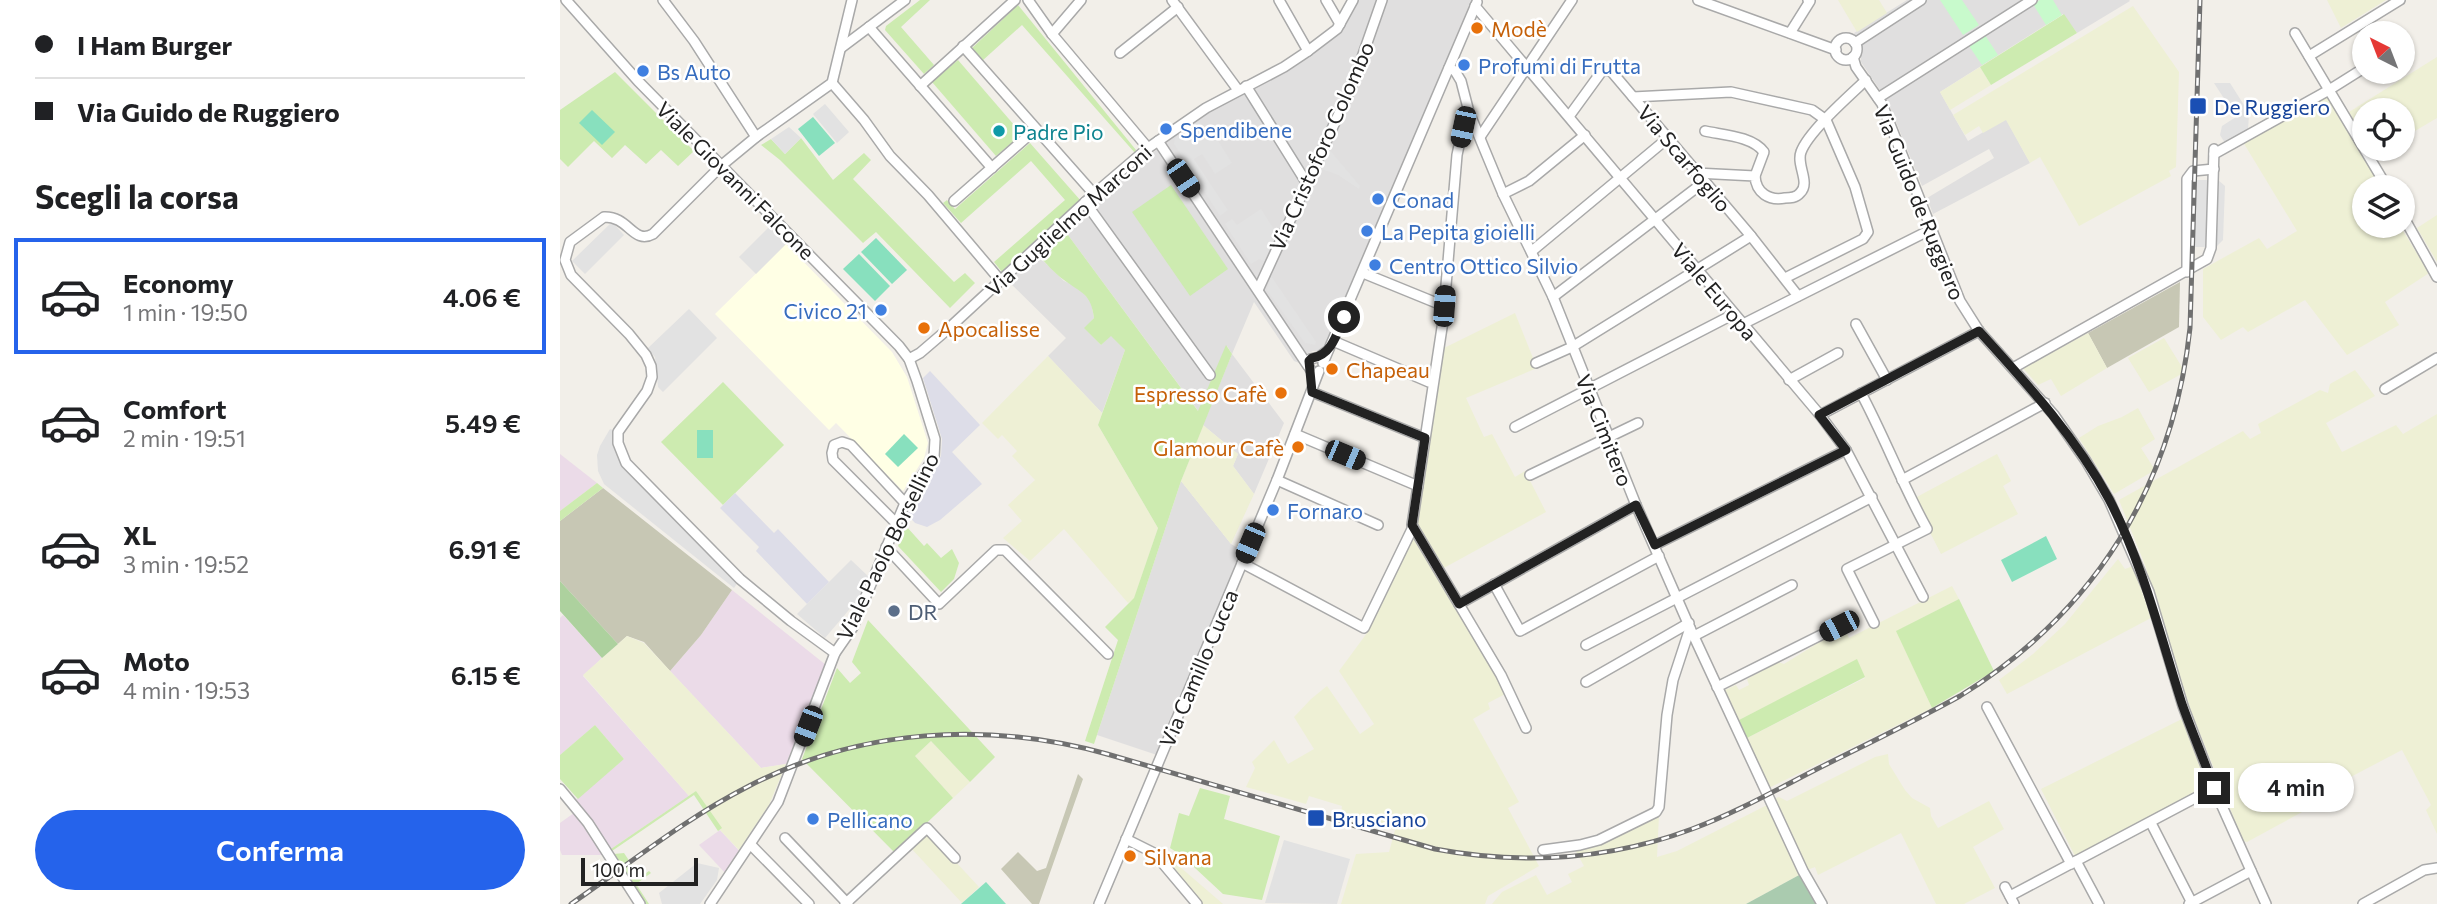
<!DOCTYPE html>
<html lang="it">
<head>
<meta charset="utf-8">
<style>
  :root { --surface:#fff; --page:#f2f2f2; --text:#202124; --muted:#757577; --line:#e0e0e0; --accent:#2563eb }
  body { margin:0; font-family:Commissioner,sans-serif; background:var(--page); color:var(--text); height:100vh; display:flex; flex-direction:column; font-size:26px; white-space:nowrap }
  * { box-sizing:border-box; margin:0 }
  p { font-size:23px; color:var(--muted) }
  .icon { flex:none; width:38px; height:38px; fill:none; stroke:currentColor; stroke-width:2; stroke-linecap:round; stroke-linejoin:round }
  .map { position:relative; flex:1; overflow:hidden }
  .panel { display:flex; flex-direction:column; background:var(--surface); width:560px }
  .panel>* { flex:none }
  .banner { display:grid; align-content:center; height:154px; padding:0 35px; background:var(--surface) }
  .needle { width:46px; rotate:318deg }
  .tools { position:absolute; left:1792px; top:21px; display:grid; gap:14px }
  .tools a { display:grid; place-items:center; width:63px; height:63px; border-radius:50%; background:var(--surface); box-shadow:0 2px 5px #0004; font-size:35px }
  .scale { position:absolute; left:21px; bottom:18px; width:117px; box-sizing:border-box; padding-left:7px; border:4px solid #222; border-top:0; font-size:19px; line-height:24px; white-space:nowrap; color:#222; -webkit-text-stroke:5px #fff; paint-order:stroke }
  .end { position:absolute; width:32px; height:32px; margin:-16px; border:9px solid #222; background:#fff; box-shadow:0 0 0 4px #fff }
  .from { border-radius:50% }
  .bubble { position:absolute; height:49px; border-radius:24px; background:var(--surface); box-shadow:0 2px 5px #0004; font-size:23px; font-weight:600; line-height:49px; text-align:center }
  .car { position:absolute; width:21px; height:42px; margin:-21px -10px; border-radius:9px; box-shadow:0 0 5px 2px #0007; background:linear-gradient(#222 24%,#8ab4d8 0 40%,#222 0 76%,#8ab4d8 0 86%,#222 0) }
  .banner b { display:flex; align-items:center; gap:24px; height:66px; font-size:26px }
  .banner b+b { border-top:2px solid var(--line) }
  .banner i { width:18px; height:18px; background:var(--text) }
  ul { padding:0; list-style:none }
  li { display:flex; align-items:center; gap:21px; height:116px; margin:0 14px 10px; padding:0 21px; border:4px solid transparent; border-radius:0px }
  li div { flex:1 }
  li b { display:block; font-size:26px }
  li em { font-style:normal; font-weight:600 }
  li.selected { border-color:var(--accent) }
  li>.icon { width:63px; height:63px; stroke-width:1.5 }
  h2 { padding:0 35px; font-size:32px; line-height:84px }
  .action { display:flex; gap:14px; margin-top:auto; padding:14px 35px }
  .action a { flex:1; height:80px; border-radius:42px; background:var(--accent); color:#fff; font-size:28px; font-weight:600; line-height:80px; text-align:center }
  main { display:flex; flex:1; min-height:0 }
  .map>svg:first-child { display:block }
</style>
</head>
<body>
<main>
<section class="panel">
<div class="banner">
<b><i class="from"></i>I Ham Burger</b>
<b><i></i>Via Guido de Ruggiero</b>
</div>
<h2>Scegli la corsa</h2>
<ul>
<li class="selected"><svg class="icon" aria-label="car" viewBox="0 0 24 24"><path d="M5 17H2v-5l4-1 3-4h7l3 4 3 1v5h-3M9 17h6M6 11h13"/><circle cx="7" cy="17" r="2"/><circle cx="17" cy="17" r="2"/></svg><div><b>Economy</b><p>1 min · 19:50</p></div><em>4.06 €</em></li>
<li><svg class="icon" aria-label="car" viewBox="0 0 24 24"><path d="M5 17H2v-5l4-1 3-4h7l3 4 3 1v5h-3M9 17h6M6 11h13"/><circle cx="7" cy="17" r="2"/><circle cx="17" cy="17" r="2"/></svg><div><b>Comfort</b><p>2 min · 19:51</p></div><em>5.49 €</em></li>
<li><svg class="icon" aria-label="car" viewBox="0 0 24 24"><path d="M5 17H2v-5l4-1 3-4h7l3 4 3 1v5h-3M9 17h6M6 11h13"/><circle cx="7" cy="17" r="2"/><circle cx="17" cy="17" r="2"/></svg><div><b>XL</b><p>3 min · 19:52</p></div><em>6.91 €</em></li>
<li><svg class="icon" aria-label="car" viewBox="0 0 24 24"><path d="M5 17H2v-5l4-1 3-4h7l3 4 3 1v5h-3M9 17h6M6 11h13"/><circle cx="7" cy="17" r="2"/><circle cx="17" cy="17" r="2"/></svg><div><b>Moto</b><p>4 min · 19:53</p></div><em>6.15 €</em></li>
</ul>
<div class="action"><a>Conferma</a></div>
</section>
<div class="map">
<svg width="1877" height="904" viewBox="0 0 1877 904">
  <rect width="100%" height="100%" fill="#f2efe9"/>
  <g fill="#e0dfdf">
    <path d="M795 0H913L762 351H753L747 354 742 364 734 361 694 302 672 354 724 423 694 494 673 466 678 454 643 425 672 354 667 346 639 412 505 231 550 188 623 128 782 27Z"/>
    <path d="M1347 0H1569L1570 1 1517 33 1503 14 1380 92 1408 141 1446 119 1470 163 1373 214 1367 198 1434 158 1429 149 1362 186 1328 102 1301 62 1300 43 1294 33Z"/>
    <path d="M475 253 504 281 518 287 531 302 534 318 525 328 541 345 551 335 565 350 542 413 488 356 506 338 446 279Z"/>
    <path d="M621 481 671 544 683 551 597 755 537 735Z"/>
  </g>
  <g fill="#ebdbe8">
    <path d="M0 454 37 483 0 511Z"/>
    <path d="M172 590 266 665 226 764 201 768 110 671 141 635Z"/>
    <path d="M3 615 42 658 23 676 129 796 42 855H2L0 850V823L14 813 8 806 64 759 35 725 0 755V618Z"/>
    <path d="M160 830 182 854 168 876 139 845Z"/>
  </g>
  <path fill="#ffffe5" d="M226 244 332 352 347 377 368 443 364 458 343 491 276 423 269 430 155 314Z"/>
  <g fill="#c7c7b4">
    <path d="M1620 282 1619 327 1547 368 1528 333Z"/>
    <path d="M43 488 172 590 141 635 110 671 84 642 67 636 58 644 0 581V521Z"/>
    <path d="M518 774 523 779 479 904H472L441 869 458 852 477 871 486 868Z"/>
  </g>
  <g fill="#eef0d5">
    <path d="M1278 0H1319L1327 13 1297 32Z"/>
    <path d="M1767 0H1826L1781 28Z"/>
    <path d="M1573 6 1619 72 1616 167 1609 171 1611 176 1519 226 1480 157 1470 163 1446 120 1423 133 1419 126 1405 135 1393 115Z"/>
    <path d="M1877 57V118L1843 138V110H1804V137L1789 112Z"/>
    <path d="M1420 67 1431 85 1390 110 1380 92Z"/>
    <path d="M1765 97 1770 99 1822 187H1804V226H1840L1869 273 1825 302 1839 325 1787 355 1745 300 1688 332 1683 327 1661 340 1643 317V269L1699 238 1707 249 1737 231 1683 142Z"/>
    <path d="M1877 215V262L1857 228Z"/>
    <path d="M955 313 977 368 906 398 924 437 932 434 955 477 965 471 986 512 882 569 855 524 882 349Z"/>
    <path d="M1528 333 1547 368 1501 396 1491 379 1478 385 1463 368Z"/>
    <path d="M1604 338 1625 372 1589 392 1568 358Z"/>
    <path d="M488 356 542 413 538 425 598 528 574 599 568 603 504 529 470 561 443 538 462 521 448 505 475 480 452 456 457 451 442 435 438 439 422 423Z"/>
    <path d="M1795 370 1815 396 1766 423 1782 452 1836 425 1843 434 1877 414V834L1866 810 1871 805 1842 750 1764 791 1769 800 1768 808 1760 805 1753 806 1687 842 1683 841 1631 711 1585 565 1559 500 1683 431 1690 439 1701 433 1698 424 1760 390 1768 393 1770 384Z"/>
    <path d="M1578 408 1595 439 1581 448 1595 470 1554 494 1519 438 1538 426 1562 417Z"/>
    <path d="M643 425 678 454 673 466 694 494 671 544 621 481Z"/>
    <path d="M1437 454 1451 481 1443 486 1458 514 1381 554 1353 499Z"/>
    <path d="M854 536 949 692 928 703 930 709 913 719 959 802 948 808 979 866 928 896 925 904H781L796 854 829 852 835 830 781 813 782 806 749 796 746 804 686 787 695 768 692 762 714 740 728 764 754 749 734 717 751 699 767 686 800 734 814 724 779 671 807 633Z"/>
    <path d="M1558 559 1565 569 1573 566 1591 618 1447 694 1439 680 1473 654 1505 624Z"/>
    <path d="M1392 586 1399 599 1337 631 1372 708 1209 788 1187 738 1305 678 1297 660 1179 720 1165 690 1176 685 1179 690 1189 685 1187 679 1218 662 1224 664 1284 627 1289 638Z"/>
    <path d="M67 636 84 643 201 768 226 764 209 805 179 850 160 830 161 829 136 791 129 796 23 675Z"/>
    <path d="M1622 719 1647 786 1642 792 1516 858 1481 789Z"/>
    <path d="M371 741 410 782 393 798 355 756Z"/>
    <path d="M1328 754 1329 764 1345 790 1352 798 1370 808 1371 816 1378 828 1429 801 1444 829 1413 847 1435 888 1404 904H1376L1341 833 1258 875 1255 867 1247 870 1214 799 1219 797 1227 801 1315 757Z"/>
    <path d="M1207 805 1241 874 1186 904H932L942 892 976 875 987 895 1012 882 1008 874 1024 866 1014 848 1099 814 1097 857 1117 851Z"/>
    <path d="M367 831 419 887 402 903 350 847Z"/>
    <path d="M605 858 620 867 663 904H641L603 859Z"/>
  </g>
  <g fill="#cdebb0">
    <path d="M360 0H370L341 27 374 65 364 74 325 30 326 26Z"/>
    <path d="M458 5 576 150 575 153 462 25 422 61 411 49Z"/>
    <path d="M1504 14 1517 33 1431 85 1420 67Z"/>
    <path d="M398 60 462 134 436 156 372 82Z"/>
    <path d="M55 72 134 151 118 166 101 150 86 164 65 145 52 158 34 141 8 167 0 159V110Z"/>
    <path d="M241 138 273 180 304 153 311 160 293 179 394 282 405 273 415 283 390 308 316 232 303 243 220 160 201 145 211 139 225 154Z"/>
    <path d="M470 143 521 201 442 272 434 262 505 200 471 161 401 223 383 203 387 200 395 209Z"/>
    <path d="M611 185 668 269 630 296 572 212Z"/>
    <path d="M505 231 638 411 666 345 672 354 621 481 534 744 525 741 558 640 545 627 574 598 598 528 538 425 565 350 551 336 541 345 524 328 534 318C531 293 521 293 504 280 494 273 486 263 478 255Z"/>
    <path d="M163 382 224 445 163 505 101 442Z"/>
    <path d="M37 483 43 488 0 521V511Z"/>
    <path d="M346 526 364 546 367 543 381 558 392 549 399 563 394 579 381 592 338 546Z"/>
    <path d="M1399 599 1434 671 1372 708 1336 631Z"/>
    <path d="M308 620 435 757 410 782 371 741 355 756 393 798 335 853 242 759 277 668 290 683 301 673 292 662Z"/>
    <path d="M1297 659 1305 677 1187 738 1179 720Z"/>
    <path d="M35 725 64 759 18 799 0 779V755Z"/>
    <path d="M640 788 670 796 664 819 720 836 702 900 663 894 621 855 610 848 619 813 629 816Z"/>
    <path d="M136 791 162 828 158 831 134 795 52 851 51 849Z"/>
    <path d="M64 853 80 877 89 871 91 873 76 884 89 904H86L54 854Z"/>
  </g>
  <path fill="#add19e" d="M0 581 58 644 42 658 0 611Z"/>
  <path fill="#aacbaf" d="M1241 874 1257 904H1186Z"/>
  <g fill="#c8facc">
    <path d="M1380 0H1402L1419 25 1403 35Z"/>
    <path d="M1480 0H1493L1502 15 1486 25 1473 4Z"/>
    <path d="M1425 35 1438 55 1422 65 1409 46Z"/>
  </g>
  <g fill="#88e0be">
    <path d="M32 110 55 132 42 145 19 123Z"/>
    <path d="M253 117 275 143 259 156 238 129Z"/>
    <path d="M316 238 347 270 332 284 301 252Z"/>
    <path d="M299 254 330 286 315 301 283 269Z"/>
    <rect x="137" y="430" width="16" height="28"/>
    <path d="M344 434 358 448 338 467 325 454Z"/>
    <path d="M1486 536 1497 559 1452 582 1441 560Z"/>
    <path d="M426 882 446 904H401Z"/>
  </g>
  <g fill="#e2e2e2">
    <path d="M1654 83H1670L1689 113 1688 131 1665 143 1660 135 1662 126 1676 117Z"/>
    <path d="M265 104 289 132 277 143 253 114Z"/>
    <path d="M639 121 645 129 649 126 672 163 655 174 642 154 634 159 668 210 660 216 614 144 615 138Z"/>
    <path d="M229 127 241 138 225 154 211 139Z"/>
    <path d="M769 149 800 186 799 189 778 175 759 168Z"/>
    <path d="M1625 180H1658L1665 186 1663 240 1656 247H1625Z"/>
    <path d="M701 209 717 234 704 261 699 259 691 264 665 224 672 219 677 225Z"/>
    <path d="M52 222 64 235 25 274 12 261Z"/>
    <path d="M209 227 226 244 196 274 179 257Z"/>
    <path d="M711 276 756 342 755 345 745 343 707 290Z"/>
    <path d="M129 309 157 338 103 392 98 387 95 357 87 349Z"/>
    <path d="M50 429 58 432 66 463 180 579 174 588 44 484 38 471 37 455 40 446Z"/>
    <path d="M291 560 309 577 299 598 265 638 237 614Z"/>
    <path d="M724 840 790 859 777 904 705 903Z"/>
    <path d="M137 863 159 868 157 880 140 904H102L99 893Z"/>
  </g>
  <g fill="#dddde8">
    <path d="M370 371 420 425 392 452 422 484 380 520 367 527 355 523 347 514 381 456 382 439 363 378Z"/>
    <path d="M175 493 214 533 218 529 269 582 247 604 196 551 199 547 160 508Z"/>
  </g>
  <g fill="none" stroke-linecap="round" stroke-linejoin="round">
    <g stroke="#a9a9a9" stroke-width="12">
      <g id="minor">
        <path d="M6 0 78 81 339 346 349 359 357 381 375 439 374 457 345 503 293 627 275 653 218 802 150 904"/>
        <path d="M103 0 134 41 196 137"/>
        <path d="M468 0 492 34 588 148"/>
        <path d="M612 0 678 90"/>
        <path d="M719 0 748 51"/>
        <path d="M766 0 780 24"/>
        <path d="M1138 0 1276 50"/>
        <path d="M915 6 1260 415 1286 450 1363 597"/>
        <path d="M309 27 432 168"/>
        <path d="M1230 33 1250 1 1248 0"/>
        <path d="M1735 33 1769 90 1804 68"/>
        <path d="M492 34 521 0"/>
        <circle cx="1286" cy="49" r="11"/>
        <path d="M1295 43 1361 0"/>
        <path d="M403 46 534 194"/>
        <path d="M281 48 345 0"/>
        <path d="M560 53 618 7"/>
        <path d="M1749 56 1840 0"/>
        <path d="M1293 57 1296 67 1322 104 1400 301 1419 331 1494 415 1526 461 1549 500 1589 592 1623 706 1657 795 1706 904"/>
        <path d="M889 68 895 71 901 81 909 112 943 194 993 297 1076 505 1130 628 1243 871 1262 904"/>
        <path d="M272 83 304 120 330 156 368 195 440 280"/>
        <path d="M360 86 455 0"/>
        <path d="M686 86 746 182"/>
        <path d="M1073 97 1171 92 1252 110 1266 120 1295 187 1308 232 1303 239 1225 278"/>
        <path d="M1318 98 1472 0"/>
        <path d="M909 112 903 127 897 155 883 321 852 525 941 675 966 728"/>
        <path d="M1010 115 1042 71H1051L1191 236 1238 296"/>
        <path d="M1145 131C1163 135 1192 136 1204 152L1195 176"/>
        <path d="M920 137 1012 0"/>
        <path d="M598 141 748 366"/>
        <path d="M1654 154 1769 90 1827 187"/>
        <path d="M1136 173 1195 176C1196 193 1209 201 1225 198 1230 198 1236 198 1240 193 1251 183 1236 165 1241 152 1248 132 1289 96 1306 80"/>
        <path d="M943 194 969 181 1025 135"/>
        <path d="M394 201 476 129"/>
        <path d="M525 202 650 375"/>
        <path d="M1843 216 1877 277"/>
        <path d="M972 251 1108 138"/>
        <path d="M1627 272V179L1633 171 1654 169"/>
        <path d="M803 273 884 306"/>
        <path d="M698 290 793 83 822 0"/>
        <path d="M993 297 1144 182"/>
        <path d="M1183 324 1372 229"/>
        <path d="M1296 324 1327 380"/>
        <path d="M773 341 869 382"/>
        <path d="M349 359 360 353 388 329 534 194 588 148 646 108 724 67 748 51 777 29 793 0"/>
        <path d="M763 363 917 2"/>
        <path d="M976 363 1012 347 1191 236"/>
        <path d="M1453 368 1647 259 1651 248 1654 149"/>
        <path d="M750 369 748 364 750 359 759 357 767 351"/>
        <path d="M1229 380 1278 353"/>
        <path d="M1825 389 1877 358"/>
        <path d="M752 392 865 438"/>
        <path d="M1301 393C1325 438 1342 484 1367 529L1287 569 1314 623"/>
        <path d="M1260 415 1419 331"/>
        <path d="M955 427 1174 314"/>
        <path d="M735 434 858 486"/>
        <path d="M970 475 1078 423"/>
        <path d="M717 480 818 525"/>
        <path d="M1342 480 1485 403"/>
        <path d="M336 523 273 460 272 453 274 445 282 442 291 445 345 503"/>
        <path d="M1095 545 1286 450"/>
        <path d="M326 547 379 604 436 550H445L548 654"/>
        <path d="M682 563 804 628 853 527"/>
        <path d="M934 584 960 631 1099 556"/>
        <path d="M899 604 1076 505"/>
        <path d="M1134 636 1232 585"/>
        <path d="M1026 645 1312 497"/>
        <path d="M275 653 231 621 180 579 66 463 58 443V432L87 391 92 377 91 366 86 355 69 334 11 275 5 260 10 242 44 217C69 216 73 245 93 234L162 165 196 137 272 83 292 0"/>
        <path d="M1026 682 1129 623"/>
        <path d="M1157 687 1279 626"/>
        <path d="M1427 707 1511 864"/>
        <path d="M0 789 28 823 80 904"/>
        <path d="M1592 825 1632 903"/>
        <path d="M225 838 288 904"/>
        <path d="M566 839 594 853 637 904"/>
        <path d="M191 845 249 904"/>
        <path d="M983 850 1020 845 1039 840 1096 812 1099 807 1107 715 1113 680 1130 628"/>
        <path d="M1445 887 1454 904"/>
        <path d="M1450 896 1516 861"/>
        <path d="M285 904 367 828 395 858"/>
        <path d="M539 904 717 480 759 371"/>
        <path d="M1539 904 1516 861 1654 788"/>
        <path d="M1629 904 1691 871"/>
        <path d="M1803 904 1864 870 1877 868"/>
      </g>
    </g>
    <use href="#minor" stroke="#fff" stroke-width="9"/>
    <g stroke="#707070" stroke-width="5">
      <path id="rail" d="M11 904C69 864 126 818 189 786 301 728 427 721 547 754L875 849C961 865 1049 860 1132 829 1175 813 1216 790 1257 769 1305 745 1353 722 1400 696 1535 612 1613 486 1630 328L1640 0"/>
    </g>
    <use href="#rail" stroke="#fff" stroke-width="2.5" stroke-dasharray="8" stroke-linecap="butt"/>
  </g>
  <g fill="none" stroke-linecap="round" stroke-linejoin="round">
    <path stroke="#222" stroke-width="9" d="M784 317C777 333 772 355 752 358L749 361 752 392 865 438 852 525 899 604 1076 505 1095 545 1286 450 1259 415 1419 331C1468 385 1515 436 1549 499 1583 564 1600 635 1622 704 1632 732 1644 760 1654 788"/>
  </g>
  <g fill="#e8710a" stroke="#fff" stroke-width="2.5">
    <circle cx="917" cy="28" r="7"/>
    <circle cx="364" cy="328" r="7"/>
    <circle cx="772" cy="369" r="7"/>
    <circle cx="721" cy="393" r="7"/>
    <circle cx="738" cy="447" r="7"/>
    <circle cx="570" cy="856" r="7"/>
  </g>
  <g fill="#3f7fe0" stroke="#fff" stroke-width="2.5">
    <circle cx="904" cy="65" r="7"/>
    <circle cx="83" cy="71" r="7"/>
    <circle cx="606" cy="129" r="7"/>
    <circle cx="818" cy="199" r="7"/>
    <circle cx="807" cy="231" r="7"/>
    <circle cx="815" cy="265" r="7"/>
    <circle cx="321" cy="310" r="7"/>
    <circle cx="713" cy="510" r="7"/>
    <circle cx="253" cy="819" r="7"/>
  </g>
  <g fill="#1a4fb4" stroke="#fff" stroke-width="2.5">
    <rect x="1629" y="97" width="18" height="18" rx="3.5"/>
    <rect x="747" y="809" width="18" height="18" rx="3.5"/>
  </g>
  <circle fill="#0f9aa8" stroke="#fff" stroke-width="2.5" cx="439" cy="131" r="7"/>
  <circle fill="#5c6f8a" stroke="#fff" stroke-width="2.5" cx="334" cy="611" r="7"/>
  <g text-anchor="middle" dominant-baseline="central" stroke-width="5" stroke-linejoin="round" paint-order="stroke">
    <g font-size="21" fill="#c56008" stroke="#fff" text-anchor="start">
      <text x="931" y="28">Modè</text>
      <text x="378" y="328">Apocalisse</text>
      <text x="786" y="369">Chapeau</text>
      <text x="707" y="393" text-anchor="end">Espresso Cafè</text>
      <text x="724" y="447" text-anchor="end">Glamour Cafè</text>
      <text x="584" y="856">Silvana</text>
    </g>
    <g font-size="21" fill="#366cbe" stroke="#fff" text-anchor="start">
      <text x="918" y="65">Profumi di Frutta</text>
      <text x="97" y="71">Bs Auto</text>
      <text x="620" y="129">Spendibene</text>
      <text x="832" y="199">Conad</text>
      <text x="821" y="231">La Pepita gioielli</text>
      <text x="829" y="265">Centro Ottico Silvio</text>
      <text x="307" y="310" text-anchor="end">Civico 21</text>
      <text x="727" y="510">Fornaro</text>
      <text x="267" y="819">Pellicano</text>
    </g>
    <g font-size="21" fill="#164399" stroke="#fff" text-anchor="start">
      <text x="1654" y="106">De Ruggiero</text>
      <text x="772" y="818">Brusciano</text>
    </g>
    <g font-size="21" fill="#0d838f" stroke="#fff" text-anchor="start">
      <text x="453" y="131">Padre Pio</text>
    </g>
    <g font-size="21" fill="#222" stroke="#fff">
      <text transform="translate(761 146) rotate(-66)">Via Cristoforo Colombo</text>
      <text transform="translate(1125 158) rotate(50)">Via Scarfoglio</text>
      <text transform="translate(176 180) rotate(45)">Viale Giovanni Falcone</text>
      <text transform="translate(1360 202) rotate(68)">Via Guido de Ruggiero</text>
      <text transform="translate(508 220) rotate(-42)">Via Guglielmo Marconi</text>
      <text transform="translate(1155 291) rotate(50)">Viale Europa</text>
      <text transform="translate(1045 430) rotate(68)">Via Cimitero</text>
      <text transform="translate(327 546) rotate(-64)">Viale Paolo Borsellino</text>
      <text transform="translate(638 668) rotate(-67)">Via Camillo Cucca</text>
    </g>
    <g font-size="21" fill="#4e5e75" stroke="#fff" text-anchor="start">
      <text x="348" y="611">DR</text>
    </g>
  </g>
</svg>
<div class="tools">
<a><svg class="needle" viewBox="-14 -14 28 28"><path d="M0-13l5 13h-10z" fill="#e53935"/><path d="M0 13l5-13h-10z" fill="#757577"/></svg></a>
<a><svg class="icon" aria-label="locate" viewBox="0 0 24 24"><circle cx="12" cy="12" r="6"/><path d="M12 2v4M12 18v4M2 12h4M18 12h4"/></svg></a>
<a><svg class="icon" aria-label="layers" viewBox="0 0 24 24"><path d="M12 4l9 5-9 5-9-5zM3 14l9 5 9-5"/></svg></a>
</div>
<div class="scale">100 m</div>
<i class="end from" style="left:784px;top:317px"></i>
<i class="end" style="left:1654px;top:788px"></i>
<div class="bubble" style="left:1678px;top:763px;width:116px">4 min</div>
<i class="car" style="left:903px;top:127px;rotate:192deg"></i>
<i class="car" style="left:623px;top:178px;rotate:146deg"></i>
<i class="car" style="left:884px;top:306px;rotate:4deg"></i>
<i class="car" style="left:785px;top:455px;rotate:113deg"></i>
<i class="car" style="left:690px;top:543px;rotate:203deg"></i>
<i class="car" style="left:1279px;top:626px;rotate:243deg"></i>
<i class="car" style="left:248px;top:726px;rotate:201deg"></i>
</div>
</main>
</body>
</html>
